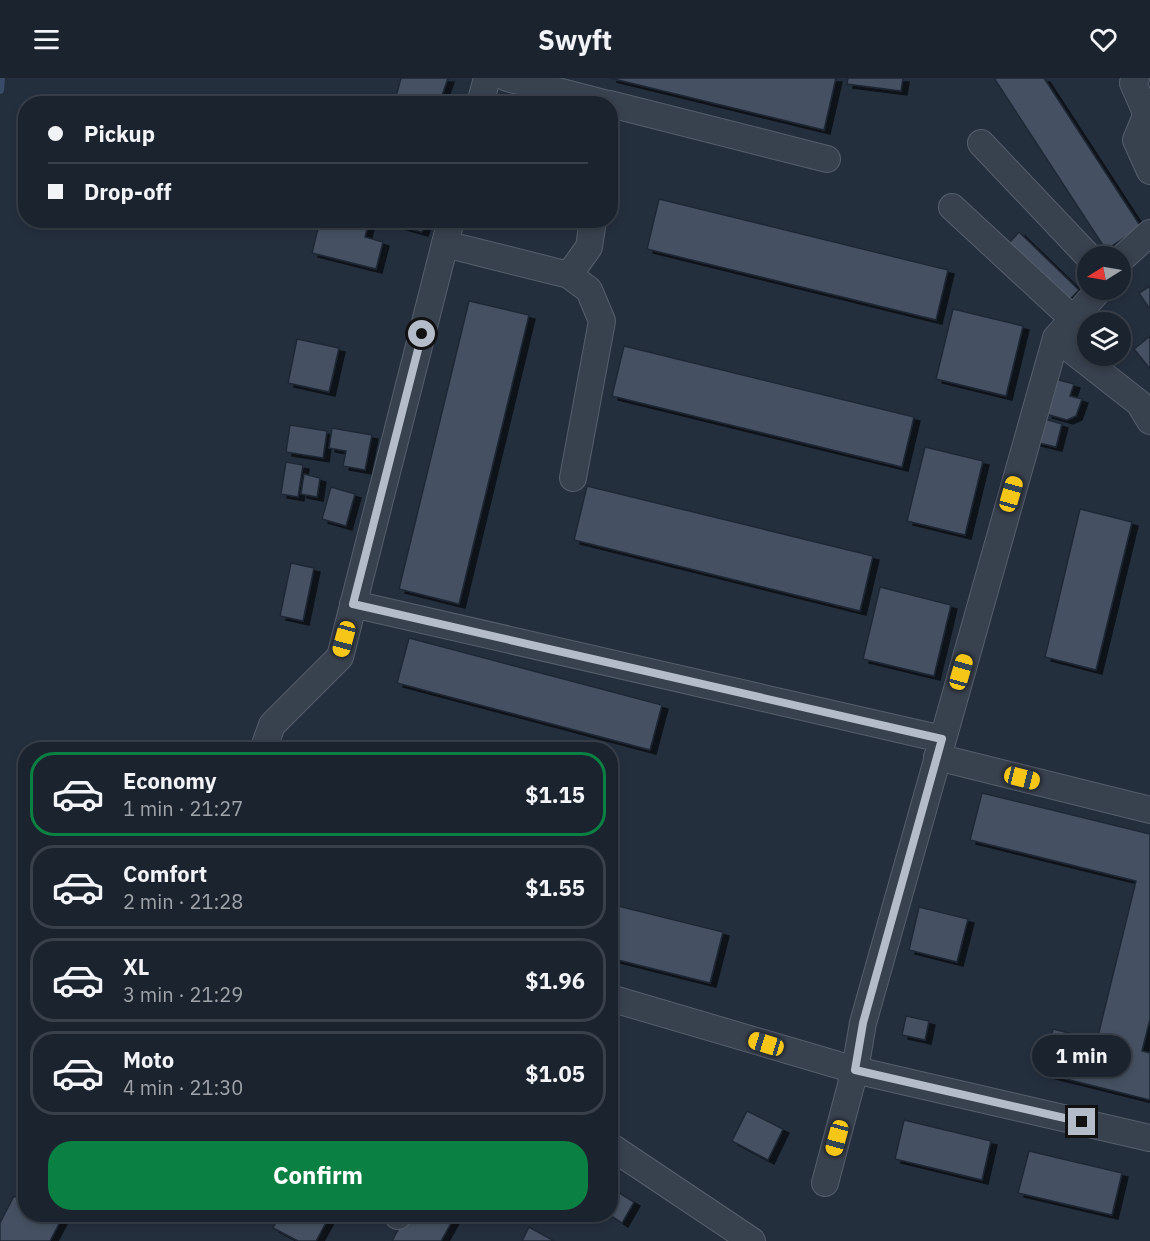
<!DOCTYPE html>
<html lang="en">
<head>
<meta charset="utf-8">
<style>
  :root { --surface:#1b232e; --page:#242b36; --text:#f1f3f6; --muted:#a0a4aa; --line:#39404a; --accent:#0b8043 }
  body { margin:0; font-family:"IBM Plex Sans",sans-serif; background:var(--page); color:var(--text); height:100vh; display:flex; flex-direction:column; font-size:22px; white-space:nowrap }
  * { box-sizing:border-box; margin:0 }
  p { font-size:20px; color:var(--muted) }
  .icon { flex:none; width:33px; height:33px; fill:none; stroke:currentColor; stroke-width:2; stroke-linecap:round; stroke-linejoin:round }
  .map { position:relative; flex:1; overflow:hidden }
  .side { position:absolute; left:18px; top:664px; width:600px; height:480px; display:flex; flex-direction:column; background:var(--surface); border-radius:24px; box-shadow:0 3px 9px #0003,0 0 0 2px var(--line) }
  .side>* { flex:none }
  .banner { position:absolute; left:18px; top:18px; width:600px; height:132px; border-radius:24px; box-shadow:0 3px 9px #0003,0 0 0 2px var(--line); display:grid; align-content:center; height:132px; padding:0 30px; background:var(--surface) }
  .needle { width:39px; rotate:259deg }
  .tools { position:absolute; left:1077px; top:168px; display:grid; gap:12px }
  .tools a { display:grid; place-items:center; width:54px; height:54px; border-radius:50%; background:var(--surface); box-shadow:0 3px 9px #0003,0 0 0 2px var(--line); font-size:30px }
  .end { position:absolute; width:27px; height:27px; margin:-14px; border:8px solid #b4bcc9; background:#111; box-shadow:0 0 0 3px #111 }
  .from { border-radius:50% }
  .bubble { position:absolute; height:42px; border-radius:21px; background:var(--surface); box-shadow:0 3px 9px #0003,0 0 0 2px var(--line); font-size:20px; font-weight:700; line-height:42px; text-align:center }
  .car { position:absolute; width:18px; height:36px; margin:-18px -9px; border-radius:8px; box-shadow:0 0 4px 2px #0007; background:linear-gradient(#f5c518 24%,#345 0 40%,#f5c518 0 76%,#345 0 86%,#f5c518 0) }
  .banner b { display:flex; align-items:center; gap:21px; height:57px; font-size:22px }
  .banner b+b { border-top:2px solid var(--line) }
  .banner i { width:15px; height:15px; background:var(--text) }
  ul { padding:10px 0 0; list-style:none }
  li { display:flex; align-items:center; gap:18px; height:84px; margin:0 12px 9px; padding:0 18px; border:3px solid var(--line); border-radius:24px }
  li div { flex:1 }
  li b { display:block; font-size:22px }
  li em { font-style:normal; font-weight:700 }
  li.active { border-color:var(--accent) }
  li>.icon { width:54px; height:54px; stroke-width:1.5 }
  .cta { display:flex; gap:12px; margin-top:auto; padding:12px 30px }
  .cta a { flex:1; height:69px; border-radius:24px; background:var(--accent); color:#fff; font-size:24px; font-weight:700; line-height:69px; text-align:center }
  header { display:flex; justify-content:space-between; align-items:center; height:78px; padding:0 30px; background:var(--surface); font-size:27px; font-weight:700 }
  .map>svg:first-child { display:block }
</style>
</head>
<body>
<header><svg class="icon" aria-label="menu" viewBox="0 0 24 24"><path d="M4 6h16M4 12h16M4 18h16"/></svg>Swyft<svg class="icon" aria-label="heart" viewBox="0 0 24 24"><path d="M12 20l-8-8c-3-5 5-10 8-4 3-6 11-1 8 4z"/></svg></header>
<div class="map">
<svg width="1150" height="1163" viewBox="0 0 1150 1163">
  <defs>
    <filter id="shadow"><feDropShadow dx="6" dy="4" stdDeviation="0" flood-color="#0009"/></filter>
  </defs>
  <rect width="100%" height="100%" fill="#242f3e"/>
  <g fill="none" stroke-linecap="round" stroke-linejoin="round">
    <path stroke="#394c67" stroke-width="8" d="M0 12 1 0"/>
  </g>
  <g fill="#455162" stroke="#1f2835" stroke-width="1.5" filter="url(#shadow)">
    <path d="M401 0H448L439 26H394Z"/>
    <path d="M610 0H836L824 52Z"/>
    <path d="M848 0H903L901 13 847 6Z"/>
    <path d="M994 0H1044L1141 149 1106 172Z"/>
    <path d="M659 121 948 192 936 242 647 171Z"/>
    <path d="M320 142 369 144 365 159 383 164 376 191 312 175Z"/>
    <path d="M395 142H426L422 154 394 146Z"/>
    <path d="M1019 154 1079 212 1070 221 1010 172V164Z"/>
    <path d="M1150 208V230H1149L1139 215Z"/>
    <path d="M469 223 529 237 459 526 399 511Z"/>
    <path d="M953 231 1023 248 1006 318 936 301Z"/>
    <path d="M1150 258V291L1134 271Z"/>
    <path d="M297 261 339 270 329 314 288 305Z"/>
    <path d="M624 268 914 339 902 389 612 318Z"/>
    <path d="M1055 301 1074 306 1070 318 1082 321 1076 338 1067 342 1046 336Z"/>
    <path d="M1041 340 1062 346 1056 369 1035 364Z"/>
    <path d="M290 347 327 353 323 380 286 374Z"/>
    <path d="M332 350 372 357 365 392 343 388 346 373 329 370Z"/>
    <path d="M925 369 983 383 965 457 907 443Z"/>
    <path d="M286 384 303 387 298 419 281 416Z"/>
    <path d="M304 396 320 400 317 419 301 416Z"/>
    <path d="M587 408 873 478 860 533 574 462Z"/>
    <path d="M331 409 355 416 346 448 322 441Z"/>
    <path d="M1080 431 1132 444 1096 592 1045 579Z"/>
    <path d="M291 485 314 490 303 543 280 538Z"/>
    <path d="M880 509 951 527 934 598 863 581Z"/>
    <path d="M409 560 662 627 650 672 397 605Z"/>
    <path d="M331 663 344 672H324Z"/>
    <path d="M550 664 581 672H548Z"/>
    <path d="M982 715 1150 756V941L1142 973 1150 975V1022L1042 995 1053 951 1097 962 1136 803 970 762Z"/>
    <path d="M610 826 723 854 710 905 610 880Z"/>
    <path d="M919 829 968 841 957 884 909 872Z"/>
    <path d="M906 938 929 943 925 962 902 957Z"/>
    <path d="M747 1033 783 1051 768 1082 732 1063Z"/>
    <path d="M904 1042 991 1063 982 1102 895 1081Z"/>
    <path d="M1029 1073 1122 1095 1112 1137 1018 1115Z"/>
    <path d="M610 1109 634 1124 622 1145 610 1137Z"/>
    <path d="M14 1118 26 1124V1137H51L61 1142 50 1163H0V1145Z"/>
    <path d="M280 1137H321L328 1141 316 1163H298L273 1150Z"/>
    <path d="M406 1137H450L454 1140 441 1163H392Z"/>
    <path d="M529 1149 554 1163H522Z"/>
  </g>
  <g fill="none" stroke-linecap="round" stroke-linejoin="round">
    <g stroke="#565f6c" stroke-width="28">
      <g id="minor">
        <path d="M507 0 608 26"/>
        <path d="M1136 0 1133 5 1150 44"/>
        <path d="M480 26 487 0"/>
        <path d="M610 26 827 81"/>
        <path d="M1146 38 1136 62 1150 93"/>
        <path d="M981 65 1088 178"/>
        <path d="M952 129 1073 241"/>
        <path d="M445 166 569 197 589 212 602 243 573 400"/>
        <path d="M1120 182 1150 155"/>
        <path d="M569 197 589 169 593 142"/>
        <path d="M1056 260 1139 325 1150 343"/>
        <path d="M353 526 942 661"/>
        <path d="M263 672 272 647 340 579 451 142"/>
        <path d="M937 679 1150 732"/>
        <path d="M610 920 855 992 1150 1060"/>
        <path d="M610 1068 752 1163"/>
        <path d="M825 1105 855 992 863 945 1056 260 1099 212"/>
        <path d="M398 1138V1137"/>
      </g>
    </g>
    <use href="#minor" stroke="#38414e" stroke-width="26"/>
  </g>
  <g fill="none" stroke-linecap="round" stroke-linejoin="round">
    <path stroke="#b4bcc9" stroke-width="8" d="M422 256 353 526 942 661 863 945 855 992 1082 1044"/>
  </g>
</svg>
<div class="tools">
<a><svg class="needle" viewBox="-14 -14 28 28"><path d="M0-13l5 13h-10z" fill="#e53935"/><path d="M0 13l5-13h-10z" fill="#a0a4aa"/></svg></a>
<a><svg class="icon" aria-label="layers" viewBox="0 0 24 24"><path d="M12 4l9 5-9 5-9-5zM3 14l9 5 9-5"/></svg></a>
</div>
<i class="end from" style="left:422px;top:256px"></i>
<i class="end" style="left:1082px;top:1044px"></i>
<div class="bubble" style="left:1032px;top:957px;width:99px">1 min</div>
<i class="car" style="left:1011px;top:416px;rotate:16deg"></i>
<i class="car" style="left:344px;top:561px;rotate:195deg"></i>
<i class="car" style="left:961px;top:594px;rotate:16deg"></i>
<i class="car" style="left:1022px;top:700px;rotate:104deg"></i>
<i class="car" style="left:766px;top:966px;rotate:287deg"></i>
<i class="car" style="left:837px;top:1060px;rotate:195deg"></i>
<div class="banner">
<b><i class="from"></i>Pickup</b>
<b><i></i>Drop-off</b>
</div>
<section class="side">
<ul>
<li class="active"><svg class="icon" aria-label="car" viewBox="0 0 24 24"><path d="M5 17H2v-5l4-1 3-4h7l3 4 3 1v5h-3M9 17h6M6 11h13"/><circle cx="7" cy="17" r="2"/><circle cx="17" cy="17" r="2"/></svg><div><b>Economy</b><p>1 min · 21:27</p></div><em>$1.15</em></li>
<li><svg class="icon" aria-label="car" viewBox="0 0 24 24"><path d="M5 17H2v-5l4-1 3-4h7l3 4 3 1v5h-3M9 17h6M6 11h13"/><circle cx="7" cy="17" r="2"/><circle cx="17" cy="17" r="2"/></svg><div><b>Comfort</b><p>2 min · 21:28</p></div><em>$1.55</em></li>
<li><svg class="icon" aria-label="car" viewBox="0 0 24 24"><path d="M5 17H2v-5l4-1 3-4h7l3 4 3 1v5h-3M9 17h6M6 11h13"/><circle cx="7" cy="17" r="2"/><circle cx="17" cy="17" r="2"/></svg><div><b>XL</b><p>3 min · 21:29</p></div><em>$1.96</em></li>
<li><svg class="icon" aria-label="car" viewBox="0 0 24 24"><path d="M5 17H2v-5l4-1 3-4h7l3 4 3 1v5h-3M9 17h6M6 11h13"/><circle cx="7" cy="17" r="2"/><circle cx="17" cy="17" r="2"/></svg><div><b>Moto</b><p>4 min · 21:30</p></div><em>$1.05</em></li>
</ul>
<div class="cta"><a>Confirm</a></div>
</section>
</div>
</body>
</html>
